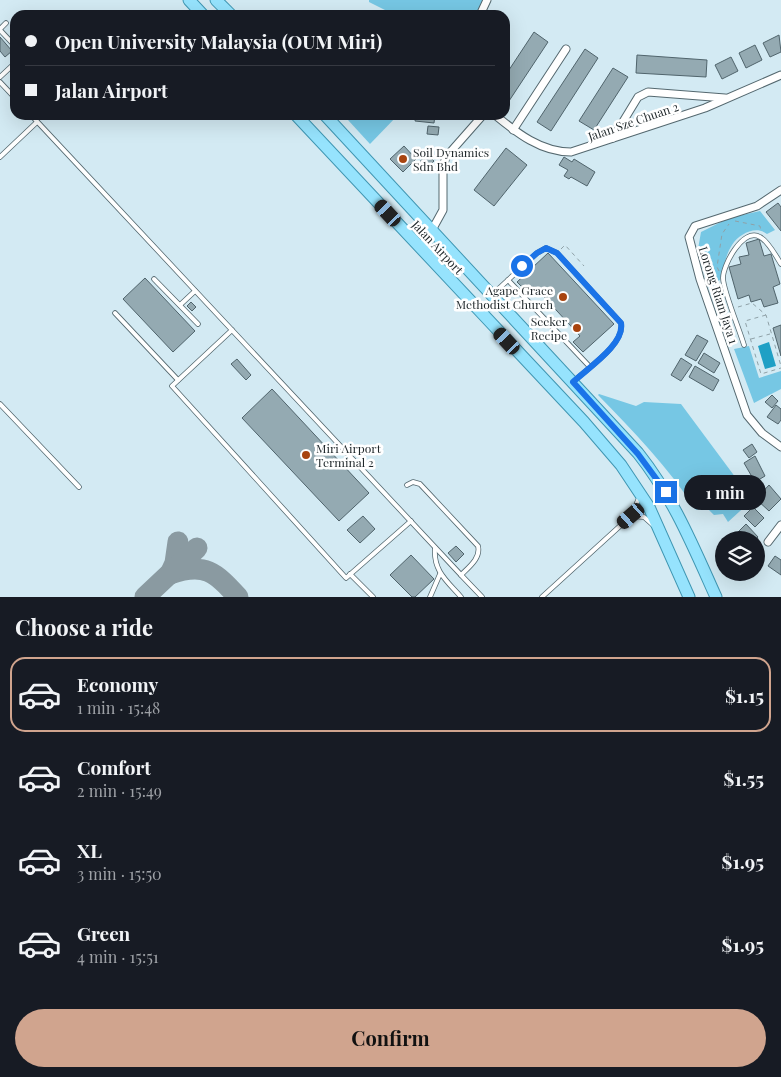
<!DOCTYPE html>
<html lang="en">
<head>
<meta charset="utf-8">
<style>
  :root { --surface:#171b24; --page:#242831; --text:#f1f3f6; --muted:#9ea1a6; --line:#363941; --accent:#d0a48e }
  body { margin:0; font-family:"Playfair Display",serif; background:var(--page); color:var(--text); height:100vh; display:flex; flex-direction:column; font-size:19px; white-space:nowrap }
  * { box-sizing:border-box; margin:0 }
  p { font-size:16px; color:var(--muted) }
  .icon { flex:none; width:28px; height:28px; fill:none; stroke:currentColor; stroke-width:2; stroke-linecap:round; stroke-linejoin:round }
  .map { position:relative; height:597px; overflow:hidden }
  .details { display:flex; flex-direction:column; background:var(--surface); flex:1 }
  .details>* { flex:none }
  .guide { position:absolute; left:10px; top:10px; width:500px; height:110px; border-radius:15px; box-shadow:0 5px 20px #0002; display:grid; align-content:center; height:110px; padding:0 15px; background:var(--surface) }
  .fabs { position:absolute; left:715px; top:531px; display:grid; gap:10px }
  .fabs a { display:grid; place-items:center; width:50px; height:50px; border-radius:50%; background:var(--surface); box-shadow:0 5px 20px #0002; font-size:25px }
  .end { position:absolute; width:22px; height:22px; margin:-11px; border:6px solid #1a73e8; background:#fff; box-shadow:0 0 0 2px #fff }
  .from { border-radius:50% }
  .bubble { position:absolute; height:35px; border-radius:18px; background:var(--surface); box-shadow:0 5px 20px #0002; font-size:16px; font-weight:700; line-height:35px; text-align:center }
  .car { position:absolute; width:15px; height:30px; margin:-15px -8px; border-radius:6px; box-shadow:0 0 4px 1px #0007; background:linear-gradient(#222 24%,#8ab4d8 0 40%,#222 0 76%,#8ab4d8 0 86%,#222 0) }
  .guide b { display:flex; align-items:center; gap:18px; height:48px; font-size:19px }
  .guide b+b { border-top:1px solid var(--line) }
  .guide i { width:12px; height:12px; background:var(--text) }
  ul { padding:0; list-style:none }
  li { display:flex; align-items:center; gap:15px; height:75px; margin:0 10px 8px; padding:0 5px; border:2px solid transparent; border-radius:15px }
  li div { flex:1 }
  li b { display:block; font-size:19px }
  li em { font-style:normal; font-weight:700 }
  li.active { border-color:var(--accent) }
  li>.icon { width:45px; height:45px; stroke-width:1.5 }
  h2 { padding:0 15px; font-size:22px; line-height:60px }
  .button { display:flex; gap:10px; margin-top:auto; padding:10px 15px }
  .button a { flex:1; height:58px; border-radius:30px; background:var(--accent); color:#111; font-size:20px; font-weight:700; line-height:58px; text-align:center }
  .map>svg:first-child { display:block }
</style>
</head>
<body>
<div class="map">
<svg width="781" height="597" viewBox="0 0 781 597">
  <rect width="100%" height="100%" fill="#d3eaf3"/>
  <g fill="#76c7e4">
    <path d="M369 0H484L477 15H395L369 2Z"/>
    <path d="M351 115H398L370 144 348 120Z"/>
    <path d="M760 211 775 230 767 234C756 225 739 234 732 245 726 254 723 269 720 280L711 284 698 249 701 232 729 218Z"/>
    <path d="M749 346 759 378 781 371V389L754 403 734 349Z"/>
    <path d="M599 394 636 406 644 402 681 404 750 497 751 501 728 522 723 514 714 515 706 507 696 510C668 467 634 432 598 395Z"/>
  </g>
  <path fill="#1fa0c5" d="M769 342 776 366 765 369 758 346Z"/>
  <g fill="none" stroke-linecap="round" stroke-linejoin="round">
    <g stroke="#8a9aa1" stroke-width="21">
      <path d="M170 574C205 562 215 572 238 597"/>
      <path d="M170 574 175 563 178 542"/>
      <path d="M145 597 197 548"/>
    </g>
  </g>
  <g fill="#94aab2" stroke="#50646c">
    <path d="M534 32 548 42 509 101 505 99V76Z"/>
    <path d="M779 35 781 52 770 57 763 43Z"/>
    <path d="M0 37 12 51 5 57 0 51Z"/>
    <path d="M755 45 762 60 746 68 739 53Z"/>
    <path d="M585 49 598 58 551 131 537 122Z"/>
    <path d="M637 55 707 60 706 77 636 73Z"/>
    <path d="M731 57 738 71 722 79 715 65Z"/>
    <path d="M613 68 628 77 594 130 579 121Z"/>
    <path d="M416 115H435L434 123 415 121Z"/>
    <path d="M428 126 439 127 438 135 427 134Z"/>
    <path d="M404 146 416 159 403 172 390 159Z"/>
    <path d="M506 148 527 165 494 206 474 190Z"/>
    <path d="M427 154 434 161 423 172 416 166Z"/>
    <path d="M564 157 572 162 574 159 595 172 587 186 571 177 569 179 564 176 568 170 559 165Z"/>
    <path d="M778 203 781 207V231L766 212Z"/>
    <path d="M759 239 764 256 771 254 780 284 773 287 778 303 764 307 761 299 751 302 749 295 738 299 729 267 741 264 739 257 749 255 746 243Z"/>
    <path d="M548 253 614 324 583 352 573 342 580 336 534 286 527 292 517 282Z"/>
    <path d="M145 278 195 331 173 352 123 299Z"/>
    <path d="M191 302 196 307 192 311 187 306Z"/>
    <path d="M781 325V356L773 328Z"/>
    <path d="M697 335 708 341 696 361 685 355Z"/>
    <path d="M704 353 720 363 714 373 698 363Z"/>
    <path d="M681 358 692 365 681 381 671 375Z"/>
    <path d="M237 359 251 375 246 380 231 364Z"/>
    <path d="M695 366 719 380 713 391 689 377Z"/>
    <path d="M272 389 369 493 339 521 242 418Z"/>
    <path d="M772 395 778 401 772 408 765 402Z"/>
    <path d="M776 405 781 409V420L778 424 767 417Z"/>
    <path d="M752 444 757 452 749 458 743 450Z"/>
    <path d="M755 456 765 476 755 482 744 463Z"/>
    <path d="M769 485 781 499 769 511 756 499Z"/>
    <path d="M753 507 764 518 755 527 744 516Z"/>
    <path d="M363 516 375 529 360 543 347 530Z"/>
    <path d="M746 524 758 537 755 540H741L736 534Z"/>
    <path d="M456 546 464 554 456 562 448 553Z"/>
    <path d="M411 555 434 579 415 597H412L390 575Z"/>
    <path d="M775 556 781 560V575L768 566Z"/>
  </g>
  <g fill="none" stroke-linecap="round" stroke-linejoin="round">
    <g stroke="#54686f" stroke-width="5.5">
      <g id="service">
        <path d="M0 29 6 23"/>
        <path d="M0 30 15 46"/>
        <path d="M0 77 15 63"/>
        <path d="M0 82 15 98"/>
        <path d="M31 115 461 575"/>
        <path d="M0 157 37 122"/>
        <path d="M154 279 198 324"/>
        <path d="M508 280 590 367"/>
        <path d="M493 294 537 253 546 248 557 253 621 323C625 344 589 367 574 381"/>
        <path d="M180 305 195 291"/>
        <path d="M115 313 178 380"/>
        <path d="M232 330 172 386 346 578 411 521"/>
        <path d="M744 345C740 331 723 290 723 278 723 265 743 227 760 237 768 241 776 256 781 264"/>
        <path d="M0 404 79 487"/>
        <path d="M407 485 413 482 420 484 478 546C481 558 469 567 461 575L482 597"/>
        <path d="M631 516 644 517 653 525"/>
        <path d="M435 548C433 571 447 581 461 597"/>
        <path d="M350 574 373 597"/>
        <path d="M430 597 440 574"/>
        <path d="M542 597 631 516 639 498"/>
      </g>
    </g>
    <g stroke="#54686f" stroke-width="9">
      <g id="minor">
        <path d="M480 15 487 0"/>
        <path d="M495 115C517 133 541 152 571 152L705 108 781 75"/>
        <path d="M513 130 566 49"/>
        <path d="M613 138 638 97 648 92 725 98"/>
        <path d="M781 190 757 206 695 226 689 237 700 279 747 415 762 433 781 447"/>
        <path d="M432 230 443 210V166L446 157 483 115"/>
        <path d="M768 542 781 525"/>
      </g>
    </g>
    <g stroke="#3f96b2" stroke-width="13">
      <g id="primary">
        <path d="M189 0 203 15"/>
        <path d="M216 0 231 15"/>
        <path d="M296 115 584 422 621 465 649 507 689 597"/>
        <path d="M325 115 638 453C673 497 693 546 716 597"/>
        <path d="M432 230 426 242 432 257"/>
      </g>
    </g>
    <g stroke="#8fa1a7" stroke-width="1" stroke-dasharray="4 4" stroke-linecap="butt">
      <path d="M735 221 760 226 761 231"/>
      <path d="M561 249 565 245 584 266"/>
      <path d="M719 271 717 267 722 234 729 224"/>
      <path d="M738 307 752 303 766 315 781 366"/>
      <path d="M766 315 745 321 761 374 781 368"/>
      <path d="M751 339 770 334"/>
    </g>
    <use href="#service" stroke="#fff" stroke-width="4"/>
    <use href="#minor" stroke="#fff" stroke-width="7"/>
    <use href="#primary" stroke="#96e3fd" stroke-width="11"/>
  </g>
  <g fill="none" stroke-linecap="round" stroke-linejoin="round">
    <path stroke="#1a73e8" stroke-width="6" d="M522 266 537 253 546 248 557 253 621 323C625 344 588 368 573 382L638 454 666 492"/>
  </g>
  <g fill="#a8440f" stroke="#fff" stroke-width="2">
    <circle cx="403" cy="159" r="5"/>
    <circle cx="563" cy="297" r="5"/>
    <circle cx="577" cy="328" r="5"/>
    <circle cx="306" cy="455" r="5"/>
  </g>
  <g text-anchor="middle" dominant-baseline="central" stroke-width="5" stroke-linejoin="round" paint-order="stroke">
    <g font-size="12" fill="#1f272a" stroke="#fff">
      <text transform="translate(633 121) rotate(-19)">Jalan Sze Chuan 2</text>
      <text transform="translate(438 247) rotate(47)">Jalan Airport</text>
      <text transform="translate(719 295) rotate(72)">Lorong Riam Jaya 1</text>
    </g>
    <g font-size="12" fill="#1f272a" stroke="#fff" text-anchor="start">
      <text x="413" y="152">Soil Dynamics<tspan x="413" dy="14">Sdn Bhd</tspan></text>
      <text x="553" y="290" text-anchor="end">Agape Grace<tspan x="553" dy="14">Methodist Church</tspan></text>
      <text x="567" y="321" text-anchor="end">Seeker<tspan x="567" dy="14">Recipe</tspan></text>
      <text x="316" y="448">Miri Airport<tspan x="316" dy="14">Terminal 2</tspan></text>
    </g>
  </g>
</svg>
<div class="fabs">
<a><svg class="icon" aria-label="layers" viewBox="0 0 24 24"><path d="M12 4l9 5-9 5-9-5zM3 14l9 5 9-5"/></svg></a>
</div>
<i class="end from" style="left:522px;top:266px"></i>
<i class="end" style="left:666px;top:492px"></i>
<div class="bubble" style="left:684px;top:475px;width:82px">1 min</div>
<i class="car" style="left:388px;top:213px;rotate:317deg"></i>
<i class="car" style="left:507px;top:341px;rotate:317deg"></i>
<i class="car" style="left:631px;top:516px;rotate:229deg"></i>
<div class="guide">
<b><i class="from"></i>Open University Malaysia (OUM Miri)</b>
<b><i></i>Jalan Airport</b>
</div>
</div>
<section class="details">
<h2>Choose a ride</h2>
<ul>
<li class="active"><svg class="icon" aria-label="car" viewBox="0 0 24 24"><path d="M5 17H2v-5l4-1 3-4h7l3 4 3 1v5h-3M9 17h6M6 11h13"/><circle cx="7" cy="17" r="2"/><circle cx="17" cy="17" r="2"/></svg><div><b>Economy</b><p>1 min · 15:48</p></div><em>$1.15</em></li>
<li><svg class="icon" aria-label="car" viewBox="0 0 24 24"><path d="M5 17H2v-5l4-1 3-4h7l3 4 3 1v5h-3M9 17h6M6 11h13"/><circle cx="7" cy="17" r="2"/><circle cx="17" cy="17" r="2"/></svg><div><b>Comfort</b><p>2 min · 15:49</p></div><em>$1.55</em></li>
<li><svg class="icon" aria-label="car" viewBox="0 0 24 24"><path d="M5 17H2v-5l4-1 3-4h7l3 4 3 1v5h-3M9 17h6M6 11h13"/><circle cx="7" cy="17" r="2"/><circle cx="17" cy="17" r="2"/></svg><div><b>XL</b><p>3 min · 15:50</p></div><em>$1.95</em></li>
<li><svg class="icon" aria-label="car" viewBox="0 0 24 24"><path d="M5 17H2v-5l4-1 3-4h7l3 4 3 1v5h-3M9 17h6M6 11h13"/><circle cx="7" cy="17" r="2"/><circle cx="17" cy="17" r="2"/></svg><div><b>Green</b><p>4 min · 15:51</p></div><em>$1.95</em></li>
</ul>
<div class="button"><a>Confirm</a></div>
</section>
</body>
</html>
